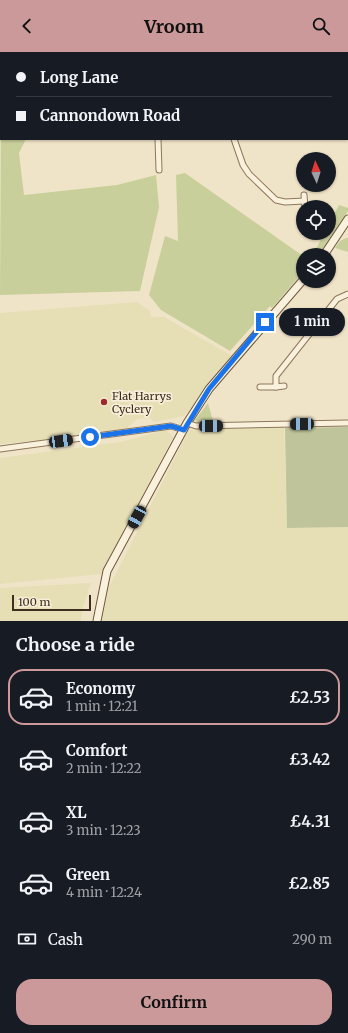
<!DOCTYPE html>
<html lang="en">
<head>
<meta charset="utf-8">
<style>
  :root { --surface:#171b24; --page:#20242c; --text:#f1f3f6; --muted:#9ea1a6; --line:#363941; --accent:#cc999b }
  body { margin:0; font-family:Merriweather,serif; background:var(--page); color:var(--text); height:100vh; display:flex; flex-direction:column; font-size:15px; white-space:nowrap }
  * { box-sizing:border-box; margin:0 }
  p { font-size:13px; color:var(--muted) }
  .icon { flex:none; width:22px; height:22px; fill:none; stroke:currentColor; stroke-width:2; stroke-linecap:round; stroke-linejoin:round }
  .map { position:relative; height:569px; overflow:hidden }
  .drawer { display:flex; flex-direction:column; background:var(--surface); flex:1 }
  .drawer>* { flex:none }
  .guide { position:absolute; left:0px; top:0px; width:348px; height:88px; box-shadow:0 1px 3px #0004; display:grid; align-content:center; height:88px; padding:0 16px; background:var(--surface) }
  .needle { width:26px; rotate:356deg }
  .tools { position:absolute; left:296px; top:100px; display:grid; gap:8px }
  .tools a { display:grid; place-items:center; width:40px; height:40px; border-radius:50%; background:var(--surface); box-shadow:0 1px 3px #0004; font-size:20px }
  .scale { position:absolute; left:12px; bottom:10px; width:79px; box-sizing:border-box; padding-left:4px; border:2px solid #3d2e20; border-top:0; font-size:11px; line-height:14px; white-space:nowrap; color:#3d2e20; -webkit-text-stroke:3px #f7eed8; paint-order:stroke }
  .end { position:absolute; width:18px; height:18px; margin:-9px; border:5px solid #1a73e8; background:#fff; box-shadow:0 0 0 2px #fff }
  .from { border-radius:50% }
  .bubble { position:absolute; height:28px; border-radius:14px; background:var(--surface); box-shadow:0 1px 3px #0004; font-size:13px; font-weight:700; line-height:28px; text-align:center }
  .car { position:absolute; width:12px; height:24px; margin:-12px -6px; border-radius:5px; box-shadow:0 0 3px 1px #0007; background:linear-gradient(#222 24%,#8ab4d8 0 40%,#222 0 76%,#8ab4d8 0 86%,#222 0) }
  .guide b { display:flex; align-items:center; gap:14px; height:38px; font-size:15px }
  .guide b+b { border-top:1px solid var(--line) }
  .guide i { width:10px; height:10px; background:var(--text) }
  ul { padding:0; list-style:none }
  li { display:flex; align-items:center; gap:12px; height:56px; margin:0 8px 6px; padding:0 8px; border:2px solid transparent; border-radius:16px }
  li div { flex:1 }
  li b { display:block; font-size:15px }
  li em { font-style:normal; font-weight:700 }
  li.current { border-color:var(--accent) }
  li>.icon { width:36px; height:36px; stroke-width:1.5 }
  h2 { padding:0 16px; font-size:18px; line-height:48px }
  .pay { display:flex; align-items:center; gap:10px; height:44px; padding:0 16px; font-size:15px }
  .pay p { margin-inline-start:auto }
  .button { display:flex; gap:8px; margin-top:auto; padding:8px 16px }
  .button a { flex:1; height:46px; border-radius:16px; background:var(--accent); color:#111; font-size:16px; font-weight:700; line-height:46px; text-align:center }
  header { display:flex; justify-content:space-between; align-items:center; height:52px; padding:0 16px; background:var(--accent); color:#111; font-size:18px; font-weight:700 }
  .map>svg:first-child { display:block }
</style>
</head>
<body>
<header><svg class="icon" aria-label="back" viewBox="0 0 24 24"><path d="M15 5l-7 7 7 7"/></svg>Vroom<svg class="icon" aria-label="search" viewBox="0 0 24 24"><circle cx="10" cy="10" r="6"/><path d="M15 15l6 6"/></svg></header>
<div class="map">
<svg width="348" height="569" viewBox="0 0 348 569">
  <rect width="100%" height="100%" fill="#f0e4c8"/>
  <g fill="#e6deb5">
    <path d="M137 250 150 259 151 265H164L234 305 184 364 154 370 149 365 137 367 125 378 102 383 0 392V261Z"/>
    <path d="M284 375 287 476 348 475V569H102L109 535 189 378Z"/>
    <path d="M166 378 173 385 101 522 0 532V406L120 390Z"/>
    <path d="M91 531 82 558 81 569H0V536Z"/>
  </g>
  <g fill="#c9cf9b">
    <path d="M1 53V87H26L19 101 24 143 117 133 156 123 159 155 140 239 0 243Z"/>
    <path d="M185 121 303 204V220L272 256 270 254 230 299 161 258 149 243 165 184 178 189 176 123Z"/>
    <path d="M339 153 348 156V159L330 189 319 203H313L324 181H329V172Z"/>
    <path d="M346 186H348V200L335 196 340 189Z"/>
    <path d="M208 351 213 369H215L214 371H197L195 368Z"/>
  </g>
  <path fill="#bfc49a" d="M348 375V475L287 476 285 376Z"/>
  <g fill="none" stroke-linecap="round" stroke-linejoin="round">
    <g stroke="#8d765c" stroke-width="7">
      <g id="street">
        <path d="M6 0 8 1"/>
        <path d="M89 0 90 1"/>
        <path d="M236 0V1"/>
        <path d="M242 1 244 0"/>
        <path d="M297 1 298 0"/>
        <path d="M347 74H348"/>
        <path d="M158 87 159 118"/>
        <path d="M234 87 243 113 249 122 276 148 285 150 304 149"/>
        <path d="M304 143 305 155"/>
        <path d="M260 335H276V324L337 247 348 242"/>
        <path d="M276 335 284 334"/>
        <path d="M187 371 196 374 348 371"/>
        <path d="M0 397 171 374 184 378"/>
      </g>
    </g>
    <g stroke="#6f573f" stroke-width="9">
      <g id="secondary">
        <path d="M324 203 348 167"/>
        <path d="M97 569 107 519 187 371 209 337 303 228"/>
      </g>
    </g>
    <use href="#street" stroke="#faf1dc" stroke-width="5"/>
    <use href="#secondary" stroke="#faf1dc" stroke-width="7"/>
  </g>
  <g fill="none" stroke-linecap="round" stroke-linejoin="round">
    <path stroke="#1a73e8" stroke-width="5" d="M90 385 171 374 184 378 209 337 265 270"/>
  </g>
  <circle fill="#9e2a2b" stroke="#f7eed8" stroke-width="1.5" cx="104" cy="350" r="4"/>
  <g text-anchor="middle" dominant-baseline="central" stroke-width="3.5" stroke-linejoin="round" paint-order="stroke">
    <g font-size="11" fill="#3d2e20" stroke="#f7eed8" text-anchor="start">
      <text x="112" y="344">Flat Harrys<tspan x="112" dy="13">Cyclery</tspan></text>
    </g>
  </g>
</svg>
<div class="tools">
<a><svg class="needle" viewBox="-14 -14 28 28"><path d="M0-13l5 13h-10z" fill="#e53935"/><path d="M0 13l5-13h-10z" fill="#9ea1a6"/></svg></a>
<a><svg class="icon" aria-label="locate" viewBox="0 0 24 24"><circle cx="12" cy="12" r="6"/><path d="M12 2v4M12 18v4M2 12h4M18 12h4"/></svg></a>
<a><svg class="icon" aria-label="layers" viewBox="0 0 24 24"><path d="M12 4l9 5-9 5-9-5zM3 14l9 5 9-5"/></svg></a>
</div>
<div class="scale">100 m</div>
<i class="end from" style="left:90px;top:385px"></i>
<i class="end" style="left:265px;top:270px"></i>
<div class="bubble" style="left:279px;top:256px;width:66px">1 min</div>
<i class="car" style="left:302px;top:372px;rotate:269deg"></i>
<i class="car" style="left:211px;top:374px;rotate:89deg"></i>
<i class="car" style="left:61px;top:389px;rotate:82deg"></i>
<i class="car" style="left:137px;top:465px;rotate:209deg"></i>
<div class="guide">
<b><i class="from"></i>Long Lane</b>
<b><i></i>Cannondown Road</b>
</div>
</div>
<section class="drawer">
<h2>Choose a ride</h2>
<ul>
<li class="current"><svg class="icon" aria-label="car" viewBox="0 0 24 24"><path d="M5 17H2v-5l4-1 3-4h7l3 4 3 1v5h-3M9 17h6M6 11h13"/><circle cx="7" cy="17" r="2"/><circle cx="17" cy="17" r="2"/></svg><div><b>Economy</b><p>1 min · 12:21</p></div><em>£2.53</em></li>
<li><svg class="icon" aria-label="car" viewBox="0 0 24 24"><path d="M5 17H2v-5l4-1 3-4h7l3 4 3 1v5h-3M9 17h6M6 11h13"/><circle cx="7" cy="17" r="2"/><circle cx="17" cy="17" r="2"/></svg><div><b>Comfort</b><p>2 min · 12:22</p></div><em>£3.42</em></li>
<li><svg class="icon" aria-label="car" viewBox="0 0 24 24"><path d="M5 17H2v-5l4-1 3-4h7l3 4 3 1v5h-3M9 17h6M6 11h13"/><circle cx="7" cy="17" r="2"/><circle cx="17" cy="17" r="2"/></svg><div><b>XL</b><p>3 min · 12:23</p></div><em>£4.31</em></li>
<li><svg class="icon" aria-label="car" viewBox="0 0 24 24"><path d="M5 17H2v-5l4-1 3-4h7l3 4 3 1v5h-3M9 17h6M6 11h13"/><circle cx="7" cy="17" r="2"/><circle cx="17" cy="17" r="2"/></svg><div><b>Green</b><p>4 min · 12:24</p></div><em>£2.85</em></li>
</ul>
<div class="pay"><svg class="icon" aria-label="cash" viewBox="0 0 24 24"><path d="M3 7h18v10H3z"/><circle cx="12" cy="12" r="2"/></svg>Cash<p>290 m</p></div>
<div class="button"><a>Confirm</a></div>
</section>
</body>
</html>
